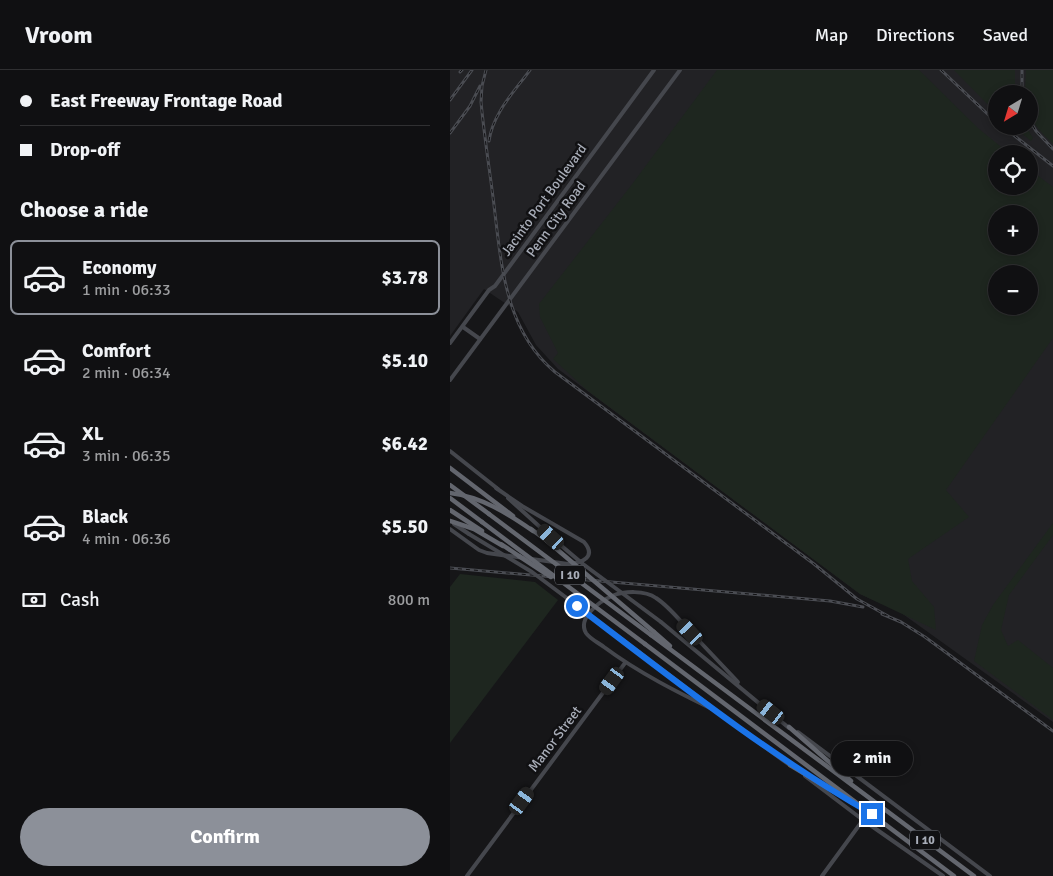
<!DOCTYPE html>
<html lang="en">
<head>
<meta charset="utf-8">
<style>
  :root { --surface:#101012; --page:#1e1e20; --text:#f1f3f6; --muted:#9c9d9f; --line:#303032; --accent:#8c9099 }
  body { margin:0; font-family:Signika,sans-serif; background:var(--page); color:var(--text); height:100vh; display:flex; flex-direction:column; font-size:19px; white-space:nowrap }
  * { box-sizing:border-box; margin:0 }
  p { font-size:16px; color:var(--muted) }
  .icon { flex:none; width:28px; height:28px; fill:none; stroke:currentColor; stroke-width:2; stroke-linecap:round; stroke-linejoin:round }
  .map { position:relative; flex:1; overflow:hidden }
  .sheet { display:flex; flex-direction:column; background:var(--surface); width:450px }
  .sheet>* { flex:none }
  .banner { display:grid; align-content:center; height:110px; padding:0 20px; background:var(--surface) }
  .needle { width:32px; rotate:218deg }
  .tools { position:absolute; left:538px; top:15px; display:grid; gap:10px }
  .tools a { display:grid; place-items:center; width:50px; height:50px; border-radius:50%; background:var(--surface); box-shadow:0 2px 8px #0003,0 0 0 1px var(--line); font-size:25px }
  .end { position:absolute; width:22px; height:22px; margin:-11px; border:6px solid #1a73e8; background:#fff; box-shadow:0 0 0 2px #fff }
  .from { border-radius:50% }
  .bubble { position:absolute; height:35px; border-radius:18px; background:var(--surface); box-shadow:0 2px 8px #0003,0 0 0 1px var(--line); font-size:16px; font-weight:800; line-height:35px; text-align:center }
  .car { position:absolute; width:15px; height:30px; margin:-15px -8px; border-radius:6px; box-shadow:0 0 4px 1px #0007; background:linear-gradient(#222 24%,#8ab4d8 0 40%,#222 0 76%,#8ab4d8 0 86%,#222 0) }
  .banner b { display:flex; align-items:center; gap:18px; height:48px; font-size:19px }
  .banner b+b { border-top:1px solid var(--line) }
  .banner i { width:12px; height:12px; background:var(--text) }
  ul { padding:0; list-style:none }
  li { display:flex; align-items:center; gap:15px; height:75px; margin:0 10px 8px; padding:0 10px; border:2px solid transparent; border-radius:8px }
  li div { flex:1 }
  li b { display:block; font-size:19px }
  li em { font-style:normal; font-weight:800 }
  li.on { border-color:var(--accent) }
  li>.icon { width:45px; height:45px; stroke-width:1.5 }
  h2 { padding:0 20px; font-size:22px; line-height:60px }
  .pay { display:flex; align-items:center; gap:12px; height:55px; padding:0 20px; font-size:19px }
  .pay p { margin-inline-start:auto }
  .button { display:flex; gap:10px; margin-top:auto; padding:10px 20px }
  .button a { flex:1; height:58px; border-radius:30px; background:var(--accent); color:#fff; font-size:20px; font-weight:800; line-height:58px; text-align:center }
  header { display:flex; align-items:center; gap:30px; box-sizing:border-box; height:70px; padding:0 25px; background:var(--surface); border-bottom:1px solid var(--line) }
  header strong { font-size:24px }
  nav { display:flex; gap:28px; margin-inline-start:auto; font-size:18px }
  main { display:flex; flex:1; min-height:0 }
  .map>svg:first-child { display:block }
</style>
</head>
<body>
<header>
<strong>Vroom</strong>
<nav><a>Map</a><a>Directions</a><a>Saved</a></nav>
</header>
<main>
<section class="sheet">
<div class="banner">
<b><i class="from"></i>East Freeway Frontage Road</b>
<b><i></i>Drop-off</b>
</div>
<h2>Choose a ride</h2>
<ul>
<li class="on"><svg class="icon" aria-label="car" viewBox="0 0 24 24"><path d="M5 17H2v-5l4-1 3-4h7l3 4 3 1v5h-3M9 17h6M6 11h13"/><circle cx="7" cy="17" r="2"/><circle cx="17" cy="17" r="2"/></svg><div><b>Economy</b><p>1 min · 06:33</p></div><em>$3.78</em></li>
<li><svg class="icon" aria-label="car" viewBox="0 0 24 24"><path d="M5 17H2v-5l4-1 3-4h7l3 4 3 1v5h-3M9 17h6M6 11h13"/><circle cx="7" cy="17" r="2"/><circle cx="17" cy="17" r="2"/></svg><div><b>Comfort</b><p>2 min · 06:34</p></div><em>$5.10</em></li>
<li><svg class="icon" aria-label="car" viewBox="0 0 24 24"><path d="M5 17H2v-5l4-1 3-4h7l3 4 3 1v5h-3M9 17h6M6 11h13"/><circle cx="7" cy="17" r="2"/><circle cx="17" cy="17" r="2"/></svg><div><b>XL</b><p>3 min · 06:35</p></div><em>$6.42</em></li>
<li><svg class="icon" aria-label="car" viewBox="0 0 24 24"><path d="M5 17H2v-5l4-1 3-4h7l3 4 3 1v5h-3M9 17h6M6 11h13"/><circle cx="7" cy="17" r="2"/><circle cx="17" cy="17" r="2"/></svg><div><b>Black</b><p>4 min · 06:36</p></div><em>$5.50</em></li>
</ul>
<div class="pay"><svg class="icon" aria-label="cash" viewBox="0 0 24 24"><path d="M3 7h18v10H3z"/><circle cx="12" cy="12" r="2"/></svg>Cash<p>800 m</p></div>
<div class="button"><a>Confirm</a></div>
</section>
<div class="map">
<svg width="603" height="806" viewBox="0 0 603 806">
  <rect width="100%" height="100%" fill="#161618"/>
  <path fill="#222225" fill-rule="evenodd" d="M0 0H603V652L450 542 410 524 108 299 86 275 68 242 34 219 0 266ZM546 24H579V56H546ZM546 84H579V116H546ZM546 144H579V176H546ZM546 204H579V236H546Z"/>
  <g fill="#1e261f" fill-rule="evenodd">
    <path d="M267 0H469L529 59 560 84H546V116H579V99L603 117V268L496 420 519 447 458 489 462 511 484 537 486 560 410 524 138 321 103 289 108 283 90 247 89 234 180 117ZM546 144H579V176H546ZM546 204H579V236H546Z"/>
    <path d="M504 0H565V24H546V43Z"/>
    <path d="M576 0H603V74C584 55 579 51 579 24H575Z"/>
    <path d="M563 56H576L583 68 581 71Z"/>
    <path d="M603 453V465L559 525 551 560 558 576 568 570 603 598V650L524 591 532 555 543 535Z"/>
    <path d="M10 504 85 512 108 530 0 673V517Z"/>
  </g>
  <g fill="none" stroke-linecap="round" stroke-linejoin="round">
    <g stroke="#45474d" stroke-width="4">
      <path d="M13 257 30 269"/>
      <path d="M0 273 39 220 45 216 204 0"/>
      <path d="M0 310 230 0"/>
      <path d="M0 381 48 419"/>
      <path d="M58 428 101 467"/>
      <path d="M4 454 19 464"/>
      <path d="M0 459 29 480 37 483 118 494C132 493 147 487 134 472L72 436 46 418"/>
      <path d="M211 552 339 658"/>
      <path d="M189 582 259 635"/>
      <path d="M264 640 341 696"/>
      <path d="M266 641C227 622 189 603 154 577 149 573 140 569 136 563 127 548 150 531 162 526 174 521 195 520 206 528 217 535 227 547 236 557 253 575 271 594 288 612"/>
      <path d="M348 662 540 806"/>
      <path d="M355 706 413 750 493 806"/>
      <path d="M17 806 175 593"/>
      <path d="M372 806 413 750"/>
    </g>
    <g stroke="#63666e" stroke-width="4.5">
      <path d="M0 398 63 446"/>
      <path d="M0 415 39 444"/>
      <path d="M0 428 32 452"/>
      <path d="M0 440 32 461"/>
      <path d="M81 459 96 470"/>
      <path d="M51 474 69 486"/>
      <path d="M204 562 220 576"/>
      <path d="M201 565 524 806"/>
      <path d="M195 574 504 806"/>
      <path d="M339 657 401 711"/>
      <path d="M340 695 403 733"/>
    </g>
    <g stroke="#4a4c52" stroke-width="3">
      <g id="rail">
        <path d="M36 0 32 16 31 32C34 64 39 96 43 127 51 189 53 259 105 302L364 494 407 529 438 546"/>
        <path d="M491 0 546 52"/>
        <path d="M10 2 12 0"/>
        <path d="M572 24V0"/>
        <path d="M0 30 22 0"/>
        <path d="M579 49 586 61 603 79"/>
        <path d="M552 56 603 96"/>
        <path d="M0 63 20 36 30 16"/>
        <path d="M39 71C43 43 64 22 80 0"/>
        <path d="M0 498 380 531 413 537"/>
        <path d="M432 544 451 552 475 567 603 661"/>
      </g>
    </g>
    <use href="#rail" stroke="#111113" stroke-width="1" stroke-dasharray="4" stroke-linecap="butt"/>
    <g stroke="#45474d" stroke-width="4">
      <path d="M19 464 82 502 189 582"/>
      <path d="M101 467 133 494 211 552"/>
    </g>
    <g stroke="#63666e" stroke-width="4.5">
      <path d="M0 423C32 427 57 443 83 461"/>
      <path d="M39 444 201 565"/>
      <path d="M0 451 24 459 53 476"/>
      <path d="M32 452 195 574"/>
      <path d="M96 470 204 562"/>
      <path d="M69 486 101 507"/>
    </g>
  </g>
  <g fill="none" stroke-linecap="round" stroke-linejoin="round">
    <path stroke="#1a73e8" stroke-width="6" d="M127 536C223 609 317 684 422 744"/>
  </g>
  <g text-anchor="middle" dominant-baseline="central" stroke-width="5" stroke-linejoin="round" paint-order="stroke">
    <g fill="#111113" stroke="#7b7e86" stroke-width="1">
      <rect x="105" y="495.5" width="30" height="19" rx="4"/>
      <rect x="460" y="760.5" width="30" height="19" rx="4"/>
    </g>
    <g font-size="12" font-weight="bold" fill="#a8adb8">
      <text x="120" y="505">I 10</text>
      <text x="475" y="770">I 10</text>
    </g>
    <g font-size="14" fill="#a8adb8" stroke="#111113">
      <text transform="translate(94 130) rotate(-54)">Jacinto Port Boulevard</text>
      <text transform="translate(106 149) rotate(-54)">Penn City Road</text>
      <text transform="translate(105 669) rotate(-53)">Manor Street</text>
    </g>
  </g>
</svg>
<div class="tools">
<a><svg class="needle" viewBox="-14 -14 28 28"><path d="M0-13l5 13h-10z" fill="#e53935"/><path d="M0 13l5-13h-10z" fill="#9c9d9f"/></svg></a>
<a><svg class="icon" aria-label="locate" viewBox="0 0 24 24"><circle cx="12" cy="12" r="6"/><path d="M12 2v4M12 18v4M2 12h4M18 12h4"/></svg></a>
<a>+</a>
<a>−</a>
</div>
<i class="end from" style="left:127px;top:536px"></i>
<i class="end" style="left:422px;top:744px"></i>
<div class="bubble" style="left:381px;top:671px;width:82px">2 min</div>
<i class="car" style="left:101px;top:467px;rotate:312deg"></i>
<i class="car" style="left:240px;top:562px;rotate:317deg"></i>
<i class="car" style="left:162px;top:611px;rotate:216deg"></i>
<i class="car" style="left:321px;top:642px;rotate:308deg"></i>
<i class="car" style="left:72px;top:731px;rotate:36deg"></i>
</div>
</main>
</body>
</html>
